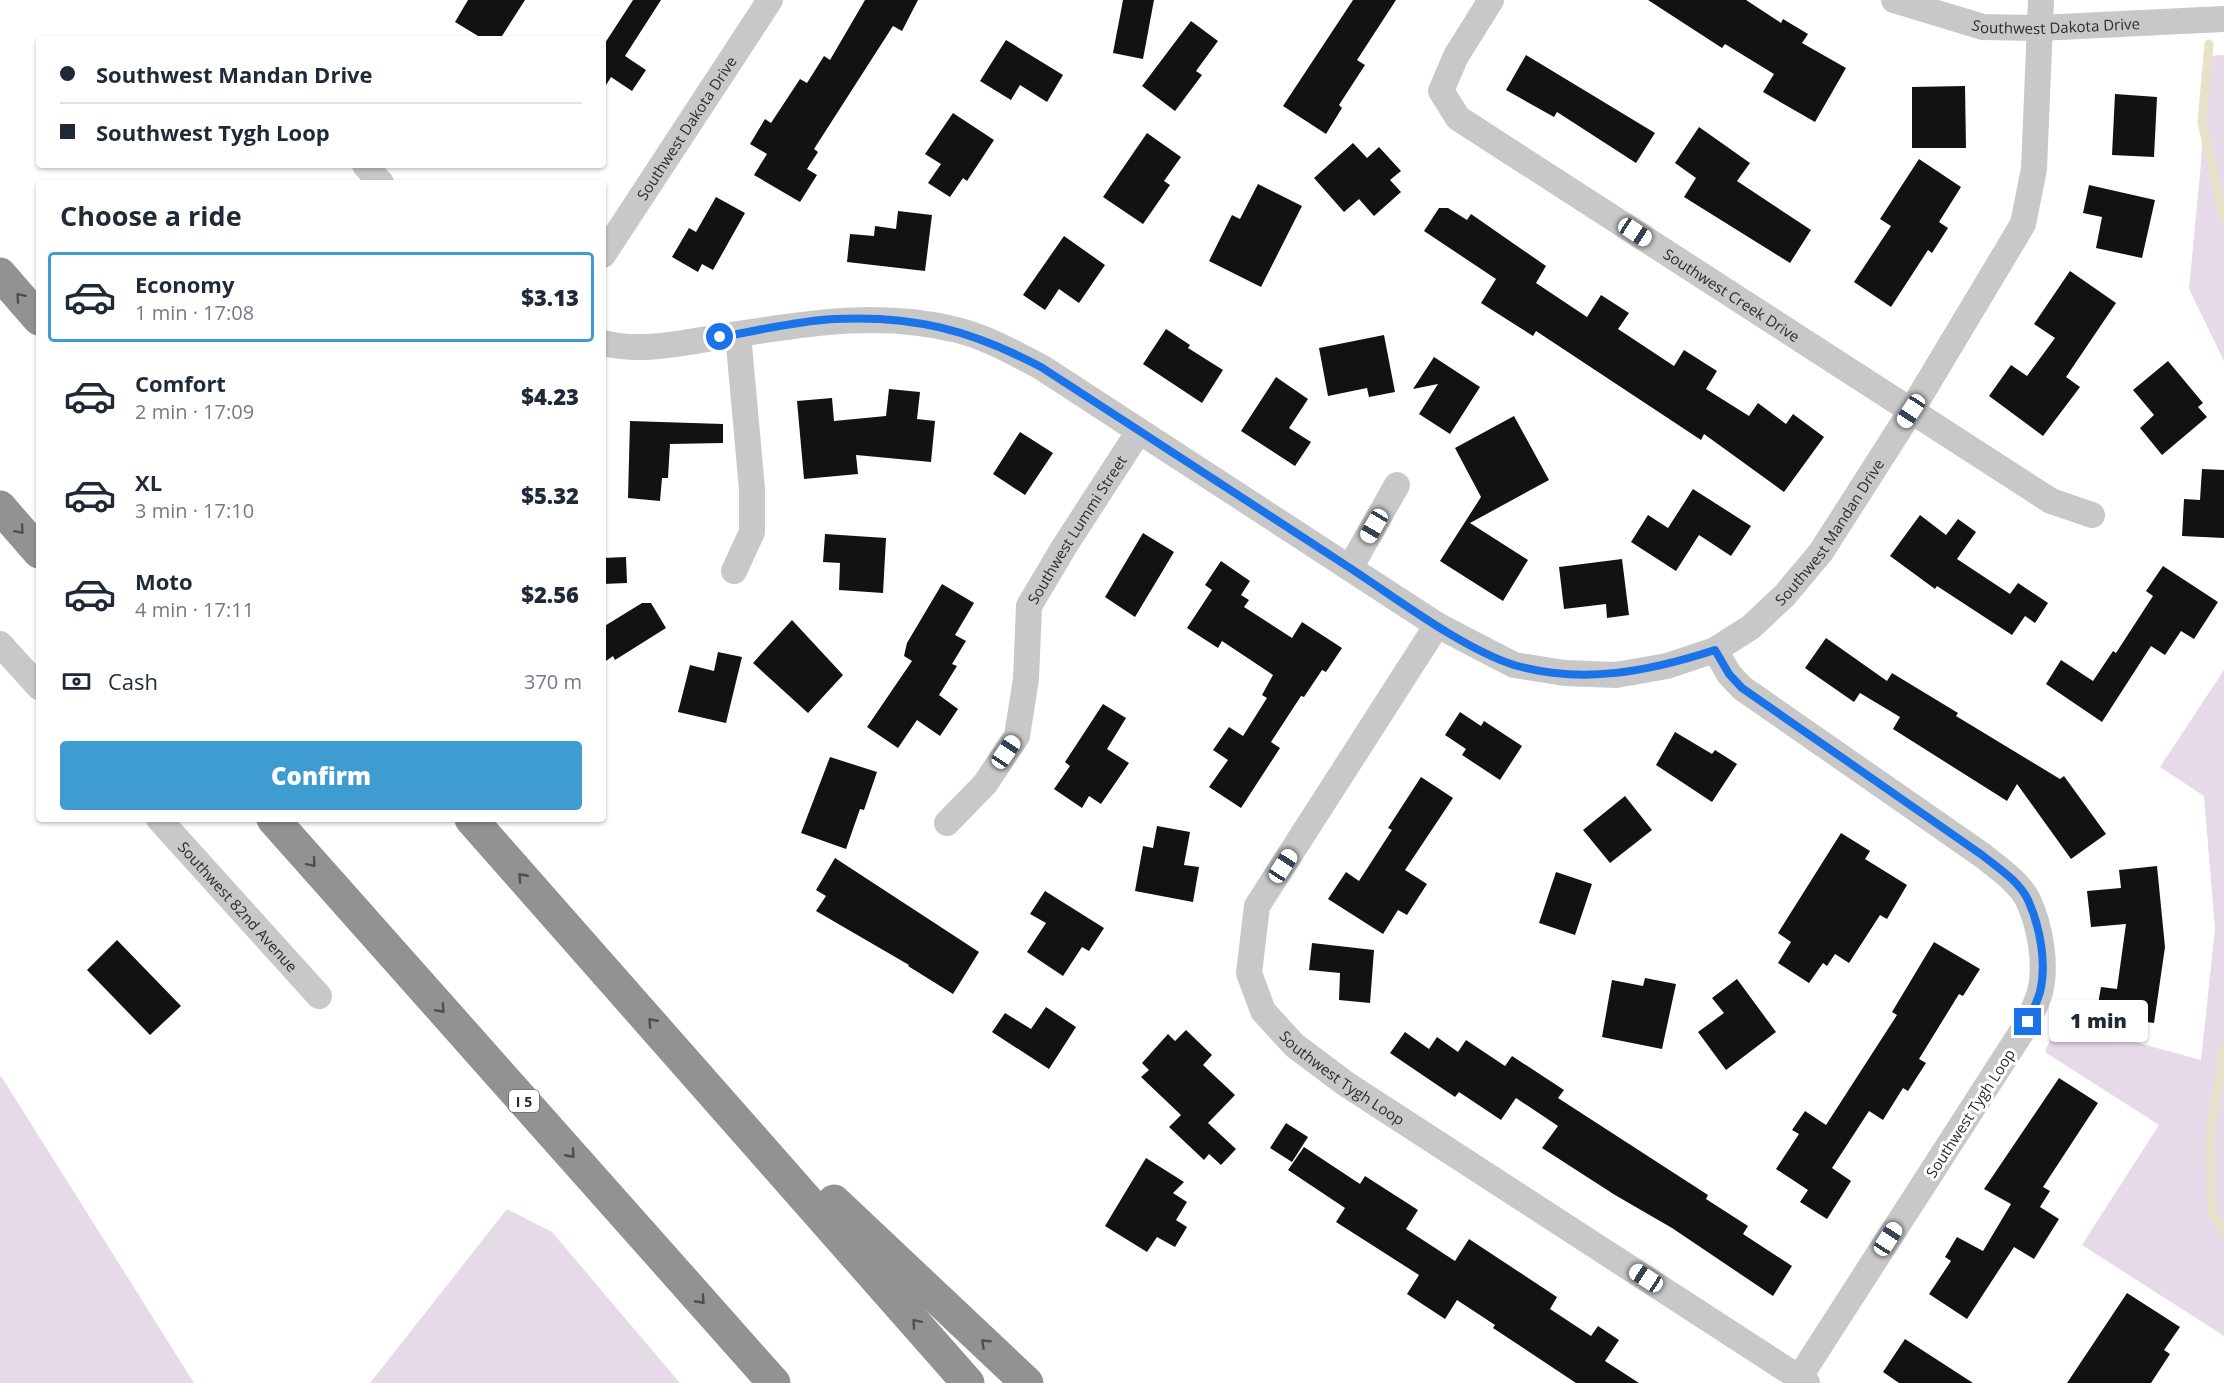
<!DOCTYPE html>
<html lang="en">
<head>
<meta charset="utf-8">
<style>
  :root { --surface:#fff; --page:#f6f6f7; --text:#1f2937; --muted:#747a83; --line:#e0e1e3; --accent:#3f9cd0 }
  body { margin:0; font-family:"Open Sans",sans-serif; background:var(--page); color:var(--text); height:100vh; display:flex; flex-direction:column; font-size:22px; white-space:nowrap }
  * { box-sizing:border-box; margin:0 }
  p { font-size:20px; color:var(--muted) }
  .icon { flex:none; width:33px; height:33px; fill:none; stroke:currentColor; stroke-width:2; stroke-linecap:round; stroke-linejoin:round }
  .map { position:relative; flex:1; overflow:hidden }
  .side { position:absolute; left:36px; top:180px; width:570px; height:642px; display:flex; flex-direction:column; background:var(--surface); border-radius:6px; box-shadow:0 2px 4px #0004 }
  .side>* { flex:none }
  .top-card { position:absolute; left:36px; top:36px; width:570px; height:132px; border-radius:6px; box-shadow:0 2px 4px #0004; display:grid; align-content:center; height:132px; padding:0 24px; background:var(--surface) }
  .end { position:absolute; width:27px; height:27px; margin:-14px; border:8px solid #1a73e8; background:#fff; box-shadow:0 0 0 3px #fff }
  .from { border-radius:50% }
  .bubble { position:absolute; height:42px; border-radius:6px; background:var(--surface); box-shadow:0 2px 4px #0004; font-size:20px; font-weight:800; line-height:42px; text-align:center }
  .car { position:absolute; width:18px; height:36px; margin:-18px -9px; border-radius:8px; box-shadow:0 0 4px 2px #0007; background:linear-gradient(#fff 24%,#345 0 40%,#fff 0 76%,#345 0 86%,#fff 0) }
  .top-card b { display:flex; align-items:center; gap:21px; height:57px; font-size:22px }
  .top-card b+b { border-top:2px solid var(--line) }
  .top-card i { width:15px; height:15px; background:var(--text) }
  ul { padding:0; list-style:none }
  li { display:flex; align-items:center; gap:18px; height:90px; margin:0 12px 9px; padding:0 12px; border:3px solid transparent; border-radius:6px }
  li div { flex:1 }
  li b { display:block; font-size:22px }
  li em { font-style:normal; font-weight:800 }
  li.active { border-color:var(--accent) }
  li>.icon { width:54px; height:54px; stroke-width:1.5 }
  h2 { padding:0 24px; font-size:27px; line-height:72px }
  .pay { display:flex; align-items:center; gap:15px; height:66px; padding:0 24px; font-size:22px }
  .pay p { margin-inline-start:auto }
  .button { display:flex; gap:12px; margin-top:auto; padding:12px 24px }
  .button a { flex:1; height:69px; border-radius:6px; background:var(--accent); color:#fff; font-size:24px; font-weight:800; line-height:69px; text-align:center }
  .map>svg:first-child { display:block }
</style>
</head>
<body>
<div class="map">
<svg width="2224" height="1383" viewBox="0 0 2224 1383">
  <rect width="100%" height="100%" fill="#fff"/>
  <g fill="#e6dae8">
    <path d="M2224 55V361L2189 289 2201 163 2207 56Z"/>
    <path d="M2224 670V1336L2082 1245 2159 1125 2045 1052 2058 1021 2201 1060 2215 929 2204 796 2160 767Z"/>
    <path d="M0 1075 6 1084 194 1383H0Z"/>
    <path d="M507 1209 552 1232 680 1383H370Z"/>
  </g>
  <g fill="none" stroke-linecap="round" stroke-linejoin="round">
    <g stroke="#e6e1c8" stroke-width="9">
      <path d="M2209 44 2202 122 2224 219"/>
      <path d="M2224 1048 2210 1136 2212 1213 2224 1232"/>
    </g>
  </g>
  <g fill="#121212">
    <path d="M468 0H525L500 39H483L455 22Z"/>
    <path d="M633 0H661L625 56 646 70 632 91 611 77 603 90V42L605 43Z"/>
    <path d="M865 0H918L902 31 893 26 814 149 818 152 807 169 817 175 800 202 754 175 767 154 750 144 765 119 771 123 800 79 807 83 824 56 830 60Z"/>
    <path d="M1123 0H1154L1143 59 1113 53Z"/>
    <path d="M1353 0H1396L1357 60 1365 65 1339 105 1342 108 1326 134 1283 106Z"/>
    <path d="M1648 0H1746L1781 23 1783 19 1808 34 1802 43 1846 68 1815 122 1763 92 1774 74 1725 44 1722 48Z"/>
    <path d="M1191 21 1218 41 1196 71 1202 75 1175 111 1142 86Z"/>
    <path d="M1006 40 1063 75 1047 102 1020 85 1011 100 980 81Z"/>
    <path d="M1526 55 1655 133 1636 163 1557 112 1554 117 1506 90Z"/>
    <path d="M1965 86 1966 148H1912V87Z"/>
    <path d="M2115 94 2157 97 2154 157 2112 155Z"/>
    <path d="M953 113 994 140 967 181 963 178 950 197 928 183 941 164 925 154Z"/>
    <path d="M1699 127 1750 163 1737 181 1811 230 1790 263 1684 197 1696 178 1675 163Z"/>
    <path d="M1147 133 1181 157 1164 181 1170 185 1143 224 1103 197Z"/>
    <path d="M1353 143 1367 158 1379 147 1401 171 1390 180 1401 192 1374 216 1359 199 1344 212 1314 178Z"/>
    <path d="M1919 159 1961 187 1939 222 1948 228 1932 253 1928 250 1891 307 1854 282 1891 226 1880 219Z"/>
    <path d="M1258 184 1302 206 1261 287 1209 261 1232 215 1240 219Z"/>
    <path d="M2089 185 2155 200 2142 258 2096 248 2102 217 2083 213Z"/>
    <path d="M716 197 745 213 713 270 702 264 698 272 672 257 689 228 696 232Z"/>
    <path d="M1439 208H1448L1467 220 1471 214 1546 266 1536 283 1587 317 1601 295 1629 313 1618 329 1674 366 1684 350 1717 371 1706 389 1749 416 1758 403 1786 424 1793 414 1824 437 1784 492 1704 434 1701 440 1536 331 1533 336 1481 303 1496 279 1424 231Z"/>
    <path d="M898 211 932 215 925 271 847 262 850 234 874 236 875 226 896 229Z"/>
    <path d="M1064 236 1105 265 1079 303 1059 289 1045 310 1023 295Z"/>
    <path d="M2070 271 2116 303 2066 377 2080 387 2043 436 1989 396 2011 365 2027 376 2055 338 2034 324Z"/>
    <path d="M1166 329 1190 345 1188 348 1223 370 1202 403 1143 364Z"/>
    <path d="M1384 335 1395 392 1369 397 1367 388 1328 396 1319 348Z"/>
    <path d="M1434 357 1480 387 1450 434 1419 414 1438 384 1413 389Z"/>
    <path d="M2168 361 2203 403 2198 407 2207 417 2162 455 2140 428 2154 415 2133 390Z"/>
    <path d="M1276 377 1308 399 1289 428 1311 442 1295 466 1241 431Z"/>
    <path d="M889 389 920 392 917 419 935 421 931 462 856 455 858 474 804 479 797 401 832 398 834 421 886 416Z"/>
    <path d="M1514 416 1549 480 1470 523 1528 560 1503 601 1440 561 1481 497 1455 448Z"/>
    <path d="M630 421 723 424V443L670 444 668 478H662L660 501 628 498Z"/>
    <path d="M1020 432 1053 453 1025 495 993 474Z"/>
    <path d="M2202 469 2224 470V538L2182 536 2184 499 2200 500Z"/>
    <path d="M1693 489 1751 526 1731 556 1699 535 1676 571 1631 542 1648 515 1668 528Z"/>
    <path d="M1920 515 1946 535 1958 519 1976 532 1957 559 2010 594 2018 583 2048 603 2035 623 2025 616 2012 635 1937 586 1935 589 1890 556Z"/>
    <path d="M1143 533 1174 552 1135 617 1105 597Z"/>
    <path d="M825 534 886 538 883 593 839 590 840 563 823 562Z"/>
    <path d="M626 557 627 583 603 584V558Z"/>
    <path d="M1622 559 1629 615 1607 618 1606 604 1564 609 1559 567Z"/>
    <path d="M1221 561 1250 581 1241 595 1249 600 1244 607 1292 638 1302 622 1342 648 1326 672 1322 670 1304 697 1301 696 1271 742 1280 748 1241 808 1209 787 1228 760 1213 750 1229 727 1243 736 1267 698 1262 695 1273 675 1222 641 1218 648 1187 628 1212 590 1205 585Z"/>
    <path d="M2163 566 2218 602 2194 639 2181 631 2165 655 2151 646 2102 722 2046 684 2061 660 2093 681 2113 651 2116 653 2153 596 2146 591Z"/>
    <path d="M942 584 974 603 955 635 966 641 952 664 957 666 939 695 958 709 940 736 917 720 898 748 867 727 912 661 904 656 907 643Z"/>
    <path d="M642 603H651L666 628 615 660 613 656 603 663V627Z"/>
    <path d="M792 620 843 675 808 713 753 663Z"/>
    <path d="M1826 638 1887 681 1892 673 1958 713 1956 716 2060 779 2064 776 2106 834 2071 859 2017 784 2007 801 1893 729 1900 717 1860 693 1854 702 1805 668Z"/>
    <path d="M718 652 742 657 726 723 678 712 690 665 714 671Z"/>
    <path d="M1103 704 1126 718 1107 749 1129 763 1101 804 1089 796 1082 808 1054 789 1070 766 1065 762Z"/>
    <path d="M1460 712 1481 726 1484 721 1522 746 1500 780 1462 755 1466 749 1445 735Z"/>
    <path d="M1675 732 1712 754 1715 750 1737 764 1712 802 1656 765Z"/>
    <path d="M830 757 877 772 864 810 860 809 846 849 801 833Z"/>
    <path d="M1421 777 1453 798 1405 870 1427 884 1407 915 1398 910 1383 934 1328 899 1346 872 1359 881 1392 830 1388 828Z"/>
    <path d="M1625 796 1652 830 1610 863 1583 830Z"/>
    <path d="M1157 826 1190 832 1184 865 1199 867 1193 902 1135 891 1143 846 1153 848Z"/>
    <path d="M1841 833 1870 851 1865 859 1907 885 1887 919 1880 915 1849 963 1835 954 1827 966 1823 963 1809 983 1778 963 1791 942 1778 933Z"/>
    <path d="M835 858 979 952 953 994 908 966 909 965 816 911 826 896 816 890Z"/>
    <path d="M2157 866 2165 947 2154 1023 2096 1015 2101 987 2117 989 2126 924 2091 927 2087 891 2121 888 2119 870Z"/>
    <path d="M1556 872 1592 884 1575 935 1539 923Z"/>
    <path d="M1045 891 1104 928 1089 951 1082 947 1063 976 1027 952 1046 923 1030 914Z"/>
    <path d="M117 940 181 1006 150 1035 87 970Z"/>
    <path d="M1934 942 1980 969 1963 996 1959 994 1919 1059 1926 1063 1908 1091 1903 1088 1883 1120 1869 1111 1832 1168 1851 1181 1827 1219 1800 1202 1808 1190 1776 1169 1799 1134 1792 1130 1805 1111 1826 1125 1897 1015 1892 1012Z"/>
    <path d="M1312 943 1374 950 1370 1003 1339 1000 1340 973 1309 970Z"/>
    <path d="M1645 978 1676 984 1662 1049 1602 1037 1612 980 1643 986Z"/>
    <path d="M1737 979 1776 1032 1726 1070 1698 1032 1724 1013 1712 998Z"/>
    <path d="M1046 1007 1076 1027 1049 1069 992 1032 1005 1013 1031 1029Z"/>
    <path d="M1186 1030 1212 1055 1203 1065 1235 1095 1208 1123 1236 1149 1221 1165 1209 1154 1204 1160 1169 1127 1181 1115 1141 1077 1149 1070 1142 1063 1168 1034 1175 1041Z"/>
    <path d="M1405 1032 1429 1049 1437 1037 1458 1052 1466 1040 1505 1066 1512 1056 1564 1090 1558 1098 1708 1195 1706 1199 1748 1226 1743 1234 1792 1266 1773 1296 1672 1228 1615 1195 1542 1148 1558 1126 1516 1098 1501 1120 1459 1092 1455 1097 1390 1053Z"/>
    <path d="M2059 1078 2098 1103 2043 1187 2050 1191 2040 1207 2059 1219 2034 1259 2014 1247 1967 1319 1929 1294 1951 1261 1945 1257 1957 1237 1983 1251 2011 1204 1984 1189Z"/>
    <path d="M1286 1123 1308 1137 1292 1162 1270 1148Z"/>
    <path d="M1304 1147 1360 1184 1365 1176 1418 1210 1406 1229 1455 1261 1469 1239 1557 1297 1550 1309 1591 1336 1598 1326 1619 1340 1605 1361 1639 1383H1576L1493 1328 1495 1325 1457 1300 1445 1319 1407 1294 1419 1275 1336 1222 1345 1208 1288 1170Z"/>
    <path d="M1146 1158 1184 1182 1173 1193 1187 1202 1176 1220 1187 1227 1175 1247 1157 1237 1147 1252 1105 1226Z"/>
    <path d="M2127 1293 2180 1327 2164 1350 2170 1354 2151 1383H2067Z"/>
    <path d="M1905 1339 1973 1383H1899L1883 1372Z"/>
  </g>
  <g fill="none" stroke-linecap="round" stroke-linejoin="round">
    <g stroke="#c8c8c8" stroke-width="26">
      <path id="s1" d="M1491 0 1456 56 1441 91 1458 118 2051 501 2092 515"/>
      <path id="s2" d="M1894 0 1983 27 2039 28 2224 19"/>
      <path d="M365 165 381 183"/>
      <path id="s3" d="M603 255 770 0"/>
      <path id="s4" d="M603 343C643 353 686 342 725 336 804 324 878 310 957 330 986 337 1014 353 1041 367L1437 625 1514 665 1565 673 1616 675 1667 666 1715 650 1751 627 1785 595 1821 552 1911 411 2023 224 2034 169 2041 0"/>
      <path d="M1350 568 1397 485"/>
      <path d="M734 571 752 532V489L738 334"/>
      <path id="s5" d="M1437 625 1257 906 1249 973 1263 1011 1294 1045 1346 1084 1807 1383"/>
      <path d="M0 644 39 687"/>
      <path d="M1715 650 1729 674 1742 688 1982 855C1998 868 2018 881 2028 900 2040 926 2047 964 2040 992 2037 1002 2032 1012 2028 1022L1799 1378"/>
      <path id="s6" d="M159 819 319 996"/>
      <path id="s7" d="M947 823 985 784 1017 736 1026 679 1029 606 1064 547 1139 431"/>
    </g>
    <g stroke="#929292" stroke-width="33">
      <path d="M0 274 39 319"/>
      <path d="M0 507 39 552"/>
      <path d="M273 819 774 1383"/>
      <path d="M471 819 968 1383"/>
      <path d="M834 1201 1027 1383"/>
    </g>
  </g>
  <defs><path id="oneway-chevron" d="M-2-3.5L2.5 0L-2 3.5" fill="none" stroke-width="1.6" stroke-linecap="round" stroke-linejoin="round" transform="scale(1.5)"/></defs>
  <g stroke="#4f4f4f">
    <use href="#oneway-chevron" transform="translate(20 297) rotate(-131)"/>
    <use href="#oneway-chevron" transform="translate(20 530) rotate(49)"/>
    <use href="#oneway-chevron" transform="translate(312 863) rotate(49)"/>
    <use href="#oneway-chevron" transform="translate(522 877) rotate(-132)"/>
    <use href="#oneway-chevron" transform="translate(441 1009) rotate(48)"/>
    <use href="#oneway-chevron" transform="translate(652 1022) rotate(-132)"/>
    <use href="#oneway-chevron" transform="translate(571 1154) rotate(48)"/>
    <use href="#oneway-chevron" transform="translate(701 1300) rotate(48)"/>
    <use href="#oneway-chevron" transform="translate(916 1323) rotate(-131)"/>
    <use href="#oneway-chevron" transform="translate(985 1343) rotate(-137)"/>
  </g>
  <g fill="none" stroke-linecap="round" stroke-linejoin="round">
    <path stroke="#1a73e8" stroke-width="8" d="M720 337C757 331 796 321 834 319 913 315 971 330 1041 367 1144 434 1247 500 1350 568 1396 598 1463 649 1514 665 1583 685 1650 671 1715 650L1729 674 1742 688 1982 855C1998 868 2019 881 2028 900 2040 926 2047 964 2040 992 2037 1002 2032 1012 2028 1022"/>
  </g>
  <g text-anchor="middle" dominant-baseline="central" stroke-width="6" stroke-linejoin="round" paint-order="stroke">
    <rect fill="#fff" stroke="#6b6b6b" stroke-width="1.5" x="509" y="1090" width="30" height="22" rx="4.5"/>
    <g font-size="14" font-weight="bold" fill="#2b2b2b">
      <text x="524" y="1101">I 5</text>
    </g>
    <g font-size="15" fill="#2b2b2b" stroke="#fff">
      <text stroke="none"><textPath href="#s2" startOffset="166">Southwest Dakota Drive</textPath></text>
      <text stroke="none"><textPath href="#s3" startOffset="152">Southwest Dakota Drive</textPath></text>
      <text stroke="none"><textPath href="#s1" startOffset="462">Southwest Creek Drive</textPath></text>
      <text stroke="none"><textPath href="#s7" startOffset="333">Southwest Lummi Street</textPath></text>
      <text stroke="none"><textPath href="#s4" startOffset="1380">Southwest Mandan Drive</textPath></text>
      <text stroke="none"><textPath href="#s6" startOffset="118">Southwest 82nd Avenue</textPath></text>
      <text stroke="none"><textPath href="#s5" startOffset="546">Southwest Tygh Loop</textPath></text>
      <text transform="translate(1970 1113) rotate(-57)">Southwest Tygh Loop</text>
    </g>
  </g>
</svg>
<i class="end from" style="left:720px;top:337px"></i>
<i class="end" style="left:2028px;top:1022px"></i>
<div class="bubble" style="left:2049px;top:1000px;width:99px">1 min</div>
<i class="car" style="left:1635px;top:232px;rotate:123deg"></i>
<i class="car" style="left:1911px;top:411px;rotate:213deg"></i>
<i class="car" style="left:1374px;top:526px;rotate:210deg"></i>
<i class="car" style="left:1006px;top:752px;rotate:34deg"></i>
<i class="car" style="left:1283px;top:866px;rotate:33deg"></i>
<i class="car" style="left:1888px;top:1239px;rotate:33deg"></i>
<i class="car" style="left:1646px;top:1278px;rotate:303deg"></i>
<div class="top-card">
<b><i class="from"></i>Southwest Mandan Drive</b>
<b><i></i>Southwest Tygh Loop</b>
</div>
<section class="side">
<h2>Choose a ride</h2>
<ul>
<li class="active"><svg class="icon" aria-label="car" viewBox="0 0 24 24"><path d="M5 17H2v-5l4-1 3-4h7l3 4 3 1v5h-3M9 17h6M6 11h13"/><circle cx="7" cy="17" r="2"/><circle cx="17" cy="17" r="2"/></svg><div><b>Economy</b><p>1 min · 17:08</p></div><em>$3.13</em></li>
<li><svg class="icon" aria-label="car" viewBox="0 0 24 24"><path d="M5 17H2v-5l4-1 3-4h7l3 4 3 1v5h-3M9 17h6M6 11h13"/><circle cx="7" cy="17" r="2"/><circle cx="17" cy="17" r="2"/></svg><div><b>Comfort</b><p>2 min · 17:09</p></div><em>$4.23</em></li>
<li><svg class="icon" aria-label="car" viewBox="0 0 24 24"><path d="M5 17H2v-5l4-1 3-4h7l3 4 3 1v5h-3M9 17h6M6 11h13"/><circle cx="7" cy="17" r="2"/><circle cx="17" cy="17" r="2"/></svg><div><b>XL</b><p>3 min · 17:10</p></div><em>$5.32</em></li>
<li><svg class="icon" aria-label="car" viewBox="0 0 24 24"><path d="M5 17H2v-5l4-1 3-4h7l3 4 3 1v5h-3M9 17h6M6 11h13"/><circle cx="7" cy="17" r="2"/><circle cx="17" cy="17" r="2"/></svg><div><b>Moto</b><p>4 min · 17:11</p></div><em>$2.56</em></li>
</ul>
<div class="pay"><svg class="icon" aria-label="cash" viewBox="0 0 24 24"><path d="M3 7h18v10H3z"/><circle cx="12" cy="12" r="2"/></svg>Cash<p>370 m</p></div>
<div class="button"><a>Confirm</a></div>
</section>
</div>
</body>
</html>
